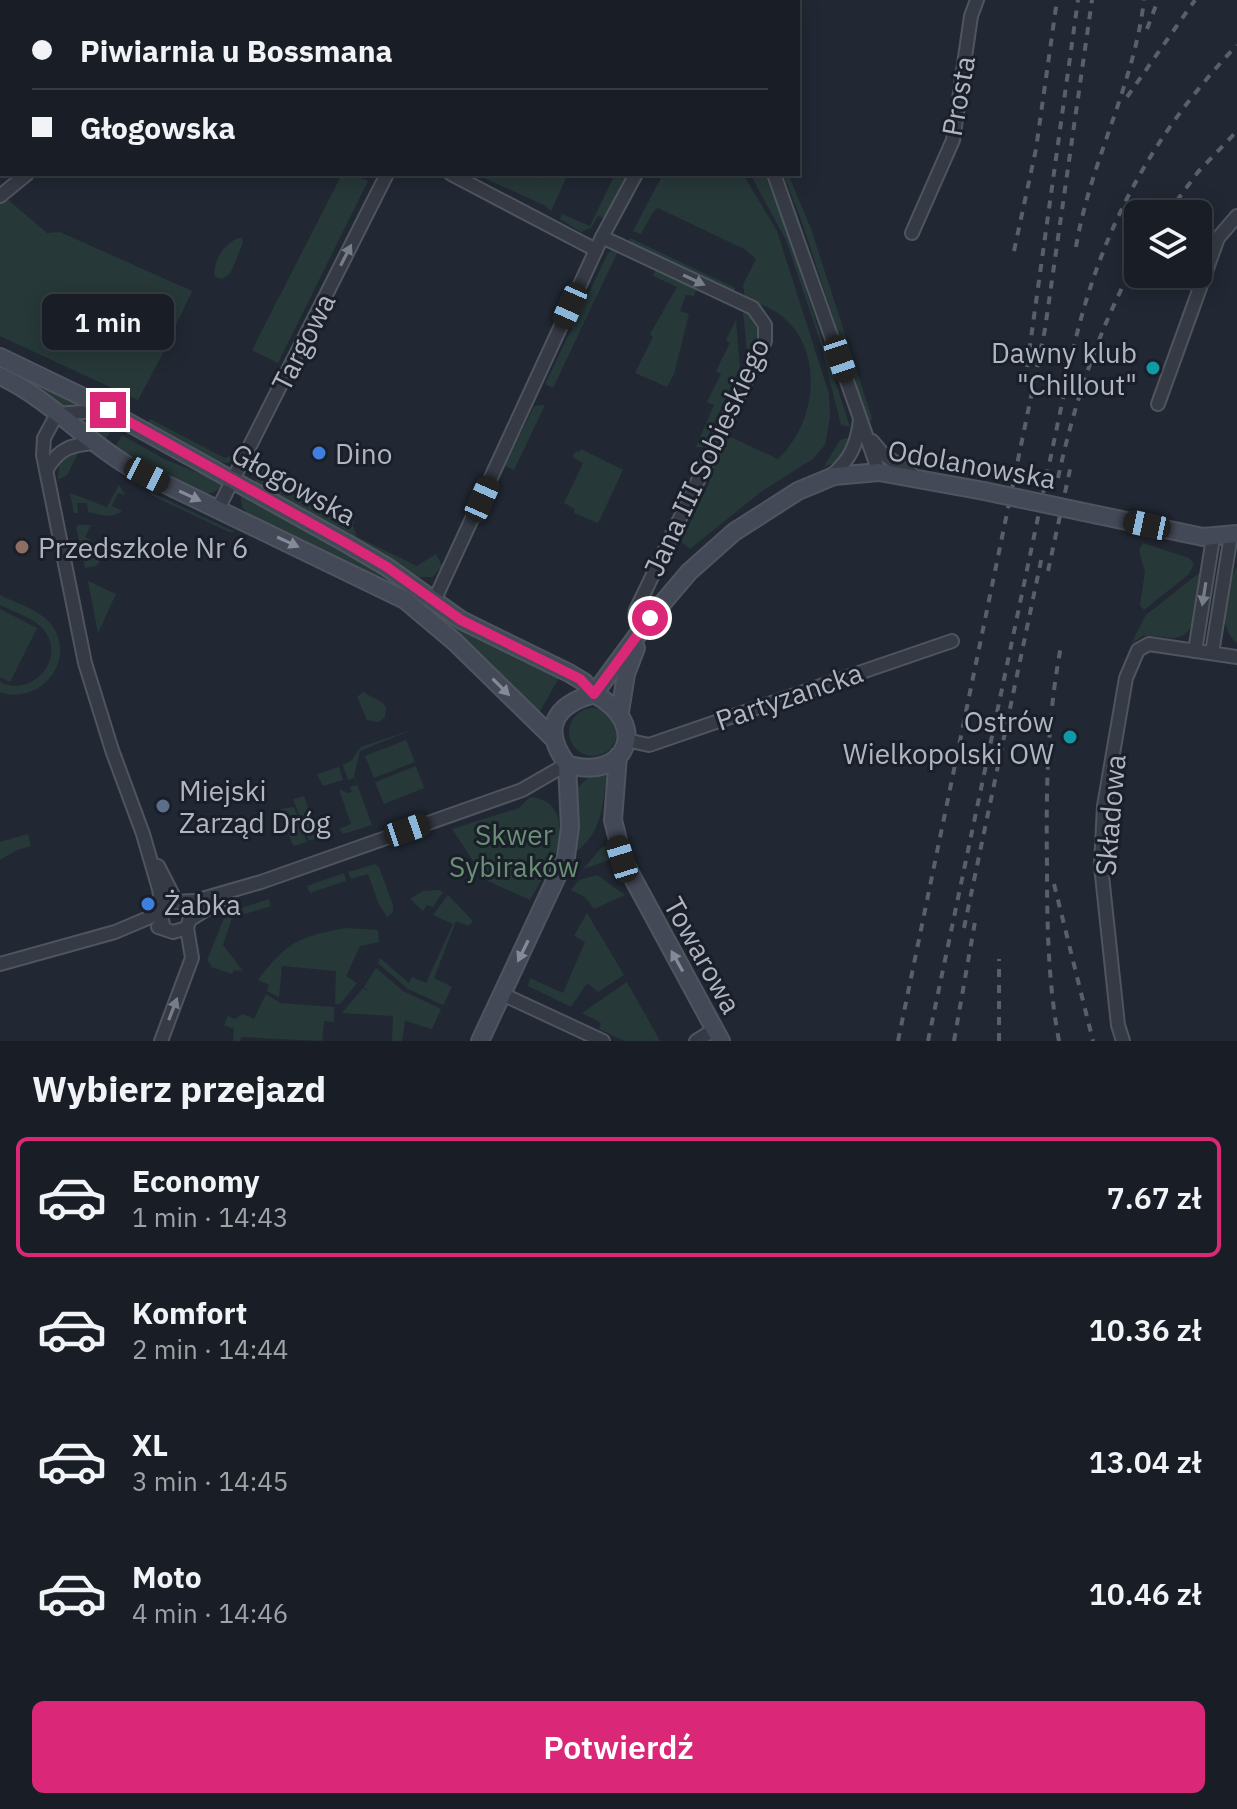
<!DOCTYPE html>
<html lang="pl">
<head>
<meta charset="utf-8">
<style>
  :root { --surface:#191e26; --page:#262b32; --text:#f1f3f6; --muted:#9fa2a7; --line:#373c43; --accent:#db2777 }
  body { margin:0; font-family:"IBM Plex Sans",sans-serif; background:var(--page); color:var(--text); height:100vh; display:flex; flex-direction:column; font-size:30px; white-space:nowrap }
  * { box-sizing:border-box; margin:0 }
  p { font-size:26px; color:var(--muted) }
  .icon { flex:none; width:44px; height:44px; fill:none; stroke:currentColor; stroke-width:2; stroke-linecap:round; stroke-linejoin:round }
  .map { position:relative; height:1041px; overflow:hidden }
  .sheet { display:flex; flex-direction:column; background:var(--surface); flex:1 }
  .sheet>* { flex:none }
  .hud { position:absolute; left:0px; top:0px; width:800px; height:176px; box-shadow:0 4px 20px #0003,0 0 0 2px var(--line); display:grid; align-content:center; height:176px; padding:0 32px; background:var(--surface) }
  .fabs { position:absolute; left:1124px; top:200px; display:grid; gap:16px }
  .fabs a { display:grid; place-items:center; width:88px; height:88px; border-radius:12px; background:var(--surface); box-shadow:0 4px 20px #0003,0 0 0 2px var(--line); font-size:40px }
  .end { position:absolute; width:36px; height:36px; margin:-18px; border:10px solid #db2777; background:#fff; box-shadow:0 0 0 4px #fff }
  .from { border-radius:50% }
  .bubble { position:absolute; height:56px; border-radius:12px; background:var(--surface); box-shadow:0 4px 20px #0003,0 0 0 2px var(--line); font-size:26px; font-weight:600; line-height:56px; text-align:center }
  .car { position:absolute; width:24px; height:48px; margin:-24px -12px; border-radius:10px; box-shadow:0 0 6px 2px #0007; background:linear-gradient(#222 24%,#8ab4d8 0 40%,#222 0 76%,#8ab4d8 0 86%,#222 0) }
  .hud b { display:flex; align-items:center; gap:28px; height:76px; font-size:30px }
  .hud b+b { border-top:2px solid var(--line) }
  .hud i { width:20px; height:20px; background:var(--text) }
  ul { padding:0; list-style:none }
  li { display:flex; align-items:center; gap:24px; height:120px; margin:0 16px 12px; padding:0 16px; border:4px solid transparent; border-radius:12px }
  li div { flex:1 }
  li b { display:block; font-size:30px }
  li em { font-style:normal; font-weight:600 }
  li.selected { border-color:var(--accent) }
  li>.icon { width:72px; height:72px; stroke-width:1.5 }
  h2 { padding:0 32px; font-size:36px; line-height:96px }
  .action { display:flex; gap:16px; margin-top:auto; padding:16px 32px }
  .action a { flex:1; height:92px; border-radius:12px; background:var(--accent); color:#fff; font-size:32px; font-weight:600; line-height:92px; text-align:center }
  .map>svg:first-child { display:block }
</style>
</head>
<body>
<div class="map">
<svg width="1237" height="1041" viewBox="0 0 1237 1041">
  <rect width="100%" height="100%" fill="#212833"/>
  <g fill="#273839">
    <path d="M342 174H353L368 181 278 363 252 350Z"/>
    <path d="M475 174H529L538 179 541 174H568L551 211 546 206Z"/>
    <path d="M615 174H631L607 219 598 216 591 228 581 232 560 219 562 214 590 226Z"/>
    <path d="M663 174H743L777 231 829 394 830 417 825 445 813 459 762 491 690 549 681 542 710 481 704 476 726 435 778 459C817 423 826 348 779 314 770 307 756 303 745 298L743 285 756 259 746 250 658 208 653 212 641 234 633 231Z"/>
    <path d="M750 174H764L766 177 787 231 850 427 841 425 820 341 786 240Z"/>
    <path d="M783 174H788L811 229 872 418 871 421 867 422 801 219Z"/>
    <path d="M6 198 47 233 60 232 192 291 161 357 138 400 0 336V204Z"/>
    <path d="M238 238H242L243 243 230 274 222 279 215 277C212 262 224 244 238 238Z"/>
    <path d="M630 238 735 288 734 294 628 243Z"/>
    <path d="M615 249H619L553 388 545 384 608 253Z"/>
    <path d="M657 266 697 285 694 296 686 295 680 311 689 314 674 374 667 387 635 373 653 337 650 334 677 287 653 276Z"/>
    <path d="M743 310C766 322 756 344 748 363Z"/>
    <path d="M736 320 740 367 703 447H696L714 405 707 402 721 374 716 371 730 343 726 340Z"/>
    <path d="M0 365 86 406 65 412 0 369Z"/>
    <path d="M545 405 514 470 505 466 534 406Z"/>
    <path d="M76 419H91L112 429 104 443Z"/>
    <path d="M150 419 225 458 233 455 236 458 227 463 214 461 147 424Z"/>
    <path d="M122 435 164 459 223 483 225 486 212 493H201L114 449Z"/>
    <path d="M850 437C849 454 838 462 824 467L840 440Z"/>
    <path d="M581 449 623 470 598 523 574 513 575 509 564 503 583 463 572 457 576 451 580 452Z"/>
    <path d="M78 453 67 475 58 480 59 462 67 455Z"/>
    <path d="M260 469 266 471 265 481 343 518 344 508H350L355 514 353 526 357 537 417 566 436 554 442 566 433 577H417L389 558 257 484 254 475Z"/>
    <path d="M119 485 125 495 118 493 112 506 122 511C111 519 101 515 88 512L87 503H77L78 513H74L70 493 107 507Z"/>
    <path d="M149 491 235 532H229L153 496Z"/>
    <path d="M240 493 387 574 410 592 252 518 242 507Z"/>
    <path d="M78 525H91L85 537 91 540 87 551 103 558 96 566 85 568 76 527Z"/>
    <path d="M1143 543 1189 558 1194 564 1189 574 1144 610 1140 605 1145 572 1139 550Z"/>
    <path d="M1237 566V643C1215 626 1226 587 1237 566Z"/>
    <path d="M1204 569C1200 589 1201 638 1173 638 1163 638 1153 634 1142 636L1131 644 1146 615Z"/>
    <path d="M88 581 116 594 98 633Z"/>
    <path d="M0 595C16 603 38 609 50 623 79 659 41 706 0 692V682C32 698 67 659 44 630 34 618 14 612 0 605Z"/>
    <path d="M0 609 37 628 10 682 0 677Z"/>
    <path d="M447 624 560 676 539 713Z"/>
    <path d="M363 692 383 703 386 707 385 717 379 722 367 720 357 697Z"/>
    <circle cx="593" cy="732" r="24"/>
    <path d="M414 729 360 751 354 776 372 825 343 834 339 829 351 824 339 789 348 793 352 792 350 787 357 785 354 778 348 780 343 765 351 761 361 747Z"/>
    <path d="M406 740 415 762 374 778 365 756Z"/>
    <path d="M416 766 424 788 384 804 375 782Z"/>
    <path d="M339 767 343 780 323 786 317 774Z"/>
    <path d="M604 773 607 774C602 806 603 833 574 853L578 787 587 779Z"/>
    <path d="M304 796 318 838 309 841 293 799Z"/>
    <path d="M530 797C572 801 560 847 550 874L544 875 530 900 486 880 452 829 519 808Z"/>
    <path d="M294 807 307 842 293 846 280 809Z"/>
    <path d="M28 834 31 846 17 850 0 860V842Z"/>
    <path d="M606 846 612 859 583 869 602 847Z"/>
    <path d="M375 864 379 867 393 905V912L387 917 378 902 368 874 351 879 348 872Z"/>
    <path d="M344 873 346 881 310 893 307 886Z"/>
    <path d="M597 875 625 895 594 909 585 897 571 890 579 880Z"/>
    <path d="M438 890 443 892 433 907 427 905 423 911 410 899 423 891Z"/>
    <path d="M448 895 473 921 469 926 456 921 434 978 452 987 443 1005 408 989 378 963 380 958 409 983 412 977 426 983 453 924 433 915Z"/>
    <path d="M269 899 271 906 232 918 223 945 243 971 234 970 232 974 212 967 207 960 226 913Z"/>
    <path d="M587 913 624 975 598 992 587 983 571 1007 528 986 530 978 563 993 585 942 574 936Z"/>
    <path d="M346 928 378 930 379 942 360 946 346 976 357 983 340 1004H335L336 971 282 966 279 997 267 991 269 985 258 980C288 941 298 937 346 928Z"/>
    <path d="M376 968 403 991 441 1009 432 1029 405 1021 402 1041H392L393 1016 342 1013 363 988 371 993 364 987Z"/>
    <path d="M627 982 660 1041H624L599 1029 601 1023 582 1013Z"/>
    <path d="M266 994 280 1003 334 1007V1022L324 1021 322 1041 241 1037 240 1041H233L234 1029 224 1025 228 1016 235 1019 243 1014 254 1019Z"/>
  </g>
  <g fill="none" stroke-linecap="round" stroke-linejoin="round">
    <g stroke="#4f555f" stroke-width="16">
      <g id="minor">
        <path d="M618 0 621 2"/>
        <path d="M210 2 212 0"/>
        <path d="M482 2 483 0"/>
        <path d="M732 2 734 0"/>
        <path d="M451 174 596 250"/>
        <path d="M774 174 879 472"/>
        <path d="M0 196 27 174"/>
        <path d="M912 233 953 140 971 16 977 0"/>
        <path d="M602 237 753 308 765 325V341L636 610 635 617 644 627"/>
        <path d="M1158 404 1218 238 1237 216"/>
        <path d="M108 410 57 414 44 438 43 455 85 663 112 750 143 834 159 889 162 908"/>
        <path d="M872 441 883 454 913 475"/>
        <path d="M47 469C59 449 70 445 93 443"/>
        <path d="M831 476C850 460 857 445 860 420"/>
        <path d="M218 509 387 174"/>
        <path d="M434 601 602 237 636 174"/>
        <path d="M1195 651 1213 538"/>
        <path d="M1212 653 1231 535"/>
        <path d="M626 740 649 745 952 641"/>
        <path d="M158 866 176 901"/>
        <path d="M191 919 225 898"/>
        <path d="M158 927 173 932 187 928 191 914 182 903"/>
        <path d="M164 928 160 913 170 902 195 901 261 882 522 790 567 764"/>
        <path d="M0 964 115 932 160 913"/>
        <path d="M502 994 603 1041"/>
        <path d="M161 1041 192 958 187 928"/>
        <path d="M696 1041 715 1029"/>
        <path d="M1123 1041 1118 1025 1101 866 1104 806 1126 678 1138 650 1149 644 1237 657"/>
      </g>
    </g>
    <g stroke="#4f555f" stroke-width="20">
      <g id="secondary">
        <path d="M0 357 81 396 346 543 387 567 461 620 569 673 584 682 594 694"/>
        <path d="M0 376C48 398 84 440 130 467L405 600 455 642 553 738"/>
        <path d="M1098 515 1203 537 1237 534"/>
        <path d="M594 694 650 618 689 572 734 532 798 491 834 476 879 472 984 491"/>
        <path d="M594 694C652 724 626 783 567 764 541 729 554 705 594 694Z"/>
        <path d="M620 712 626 674 636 648"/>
        <path d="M618 756 613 820 623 860 721 1041"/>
        <path d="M480 1041 566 857 570 827 567 764"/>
      </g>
    </g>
    <use href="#minor" stroke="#353a44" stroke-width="12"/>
    <use href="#secondary" stroke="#434957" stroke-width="16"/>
    <g stroke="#59606d" stroke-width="4" stroke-dasharray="8 8" stroke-linecap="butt">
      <path d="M1147 29 1158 0"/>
      <path d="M1127 97 1195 0"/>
      <path d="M1167 214 1198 172 1237 131"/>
      <path d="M1076 247C1090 162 1134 86 1144 0"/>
      <path d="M1014 251 1036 149 1057 0"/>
      <path d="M1027 367 1078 0"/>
      <path d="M1058 478C1075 400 1099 328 1138 257"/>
      <path d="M1048 571 1071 465"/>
      <path d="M1054 884 1093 1041"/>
      <path d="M964 928 1042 556"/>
      <path d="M898 1041 1045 329 1092 0"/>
      <path d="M928 1041 1074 346C1102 227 1153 134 1237 45"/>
      <path d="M954 1041 976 916"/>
      <path d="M999 1041V959"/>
      <path d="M1059 1041C1048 983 1047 924 1047 865 1046 791 1047 719 1061 646"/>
    </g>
    <g stroke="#4f555f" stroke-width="20" stroke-linecap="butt">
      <path id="secondary-bridge" d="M984 491 1098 515"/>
    </g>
    <use href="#secondary-bridge" stroke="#434957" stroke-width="16"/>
  </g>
  <defs><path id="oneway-solid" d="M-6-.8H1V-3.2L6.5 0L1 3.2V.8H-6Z" transform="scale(2)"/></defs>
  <g fill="#787e89">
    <use href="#oneway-solid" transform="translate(346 255) rotate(-63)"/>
    <use href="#oneway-solid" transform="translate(694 280) rotate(25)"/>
    <use href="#oneway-solid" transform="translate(1204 594) rotate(99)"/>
    <use href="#oneway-solid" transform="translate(173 1009) rotate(-69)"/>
  </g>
  <g fill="#848a97">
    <use href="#oneway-solid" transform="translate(190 496) rotate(25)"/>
    <use href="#oneway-solid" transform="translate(288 542) rotate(25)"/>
    <use href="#oneway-solid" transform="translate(501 687) rotate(45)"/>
    <use href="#oneway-solid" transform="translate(523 951) rotate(116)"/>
    <use href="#oneway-solid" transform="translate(677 961) rotate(-119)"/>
  </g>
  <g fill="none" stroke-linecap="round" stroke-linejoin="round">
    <path stroke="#db2777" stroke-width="10" d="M108 410 346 543 387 567 461 620 580 679 594 694 650 618"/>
  </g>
  <g fill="#0f9aa8" stroke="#1a1f29" stroke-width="3">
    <circle cx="1153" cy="368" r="8"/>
    <circle cx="1070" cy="737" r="8"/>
  </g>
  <g fill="#3f7fe0" stroke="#1a1f29" stroke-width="3">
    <circle cx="319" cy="453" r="8"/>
    <circle cx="148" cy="904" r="8"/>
  </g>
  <circle fill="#8d6e63" stroke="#1a1f29" stroke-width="3" cx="22" cy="547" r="8"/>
  <circle fill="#5c6f8a" stroke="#1a1f29" stroke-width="3" cx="163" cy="806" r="8"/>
  <g text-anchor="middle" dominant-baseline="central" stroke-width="6" stroke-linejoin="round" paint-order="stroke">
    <g font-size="28" fill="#afb5c1" stroke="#1a1f29">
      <text transform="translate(958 96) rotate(-80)">Prosta</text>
      <text transform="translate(303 342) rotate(-63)">Targowa</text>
      <text transform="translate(706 457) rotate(-65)">Jana III Sobieskiego</text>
      <text transform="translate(972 464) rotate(10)">Odolanowska</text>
      <text transform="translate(294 484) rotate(29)">Głogowska</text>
      <text transform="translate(789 696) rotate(-19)">Partyzancka</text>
      <text transform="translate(1110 815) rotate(-85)">Składowa</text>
      <text transform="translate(703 955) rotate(61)">Towarowa</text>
    </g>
    <g font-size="28" fill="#afb5c1" stroke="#1a1f29" text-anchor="start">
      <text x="1137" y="352" text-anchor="end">Dawny klub<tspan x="1137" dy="32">"Chillout"</tspan></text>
      <text x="335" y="453">Dino</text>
      <text x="38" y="547">Przedszkole Nr 6</text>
      <text x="1054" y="721" text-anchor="end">Ostrów<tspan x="1054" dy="32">Wielkopolski OW</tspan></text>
      <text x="179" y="790">Miejski<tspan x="179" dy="32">Zarząd Dróg</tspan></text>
      <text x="164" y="904">Żabka</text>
    </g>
    <g font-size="28" fill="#698f74" stroke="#1a1f29">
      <text x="514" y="834">Skwer<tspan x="514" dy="32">Sybiraków</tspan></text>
    </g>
  </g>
</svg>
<div class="fabs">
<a><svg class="icon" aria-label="layers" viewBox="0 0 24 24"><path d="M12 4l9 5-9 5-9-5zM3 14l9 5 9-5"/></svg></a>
</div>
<i class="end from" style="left:650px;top:618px"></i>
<i class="end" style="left:108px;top:410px"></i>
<div class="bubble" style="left:42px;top:294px;width:132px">1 min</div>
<i class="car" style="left:570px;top:306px;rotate:204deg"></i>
<i class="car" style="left:840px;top:359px;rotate:161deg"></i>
<i class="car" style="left:147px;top:475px;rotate:117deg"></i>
<i class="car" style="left:482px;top:499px;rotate:24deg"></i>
<i class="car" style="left:1147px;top:525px;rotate:282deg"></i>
<i class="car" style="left:407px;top:830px;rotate:71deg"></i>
<i class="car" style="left:622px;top:859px;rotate:343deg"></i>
<div class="hud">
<b><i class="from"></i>Piwiarnia u Bossmana</b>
<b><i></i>Głogowska</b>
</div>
</div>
<section class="sheet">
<h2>Wybierz przejazd</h2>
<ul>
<li class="selected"><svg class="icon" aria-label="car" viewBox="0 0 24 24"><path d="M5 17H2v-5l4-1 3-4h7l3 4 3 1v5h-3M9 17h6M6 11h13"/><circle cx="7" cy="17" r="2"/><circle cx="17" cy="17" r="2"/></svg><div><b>Economy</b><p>1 min · 14:43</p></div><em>7.67 zł</em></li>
<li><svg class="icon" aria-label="car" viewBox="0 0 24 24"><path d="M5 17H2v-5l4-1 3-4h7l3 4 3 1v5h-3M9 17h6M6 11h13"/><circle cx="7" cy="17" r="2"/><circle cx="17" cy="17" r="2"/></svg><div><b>Komfort</b><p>2 min · 14:44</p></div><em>10.36 zł</em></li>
<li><svg class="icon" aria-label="car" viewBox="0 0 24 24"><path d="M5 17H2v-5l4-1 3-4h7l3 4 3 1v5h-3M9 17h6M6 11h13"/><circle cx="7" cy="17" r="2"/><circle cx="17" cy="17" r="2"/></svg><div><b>XL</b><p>3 min · 14:45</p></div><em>13.04 zł</em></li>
<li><svg class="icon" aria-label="car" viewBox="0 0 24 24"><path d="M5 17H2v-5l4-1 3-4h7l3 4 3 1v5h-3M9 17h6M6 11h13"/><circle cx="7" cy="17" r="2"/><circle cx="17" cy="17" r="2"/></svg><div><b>Moto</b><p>4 min · 14:46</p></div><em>10.46 zł</em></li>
</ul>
<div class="action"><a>Potwierdź</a></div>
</section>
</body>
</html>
